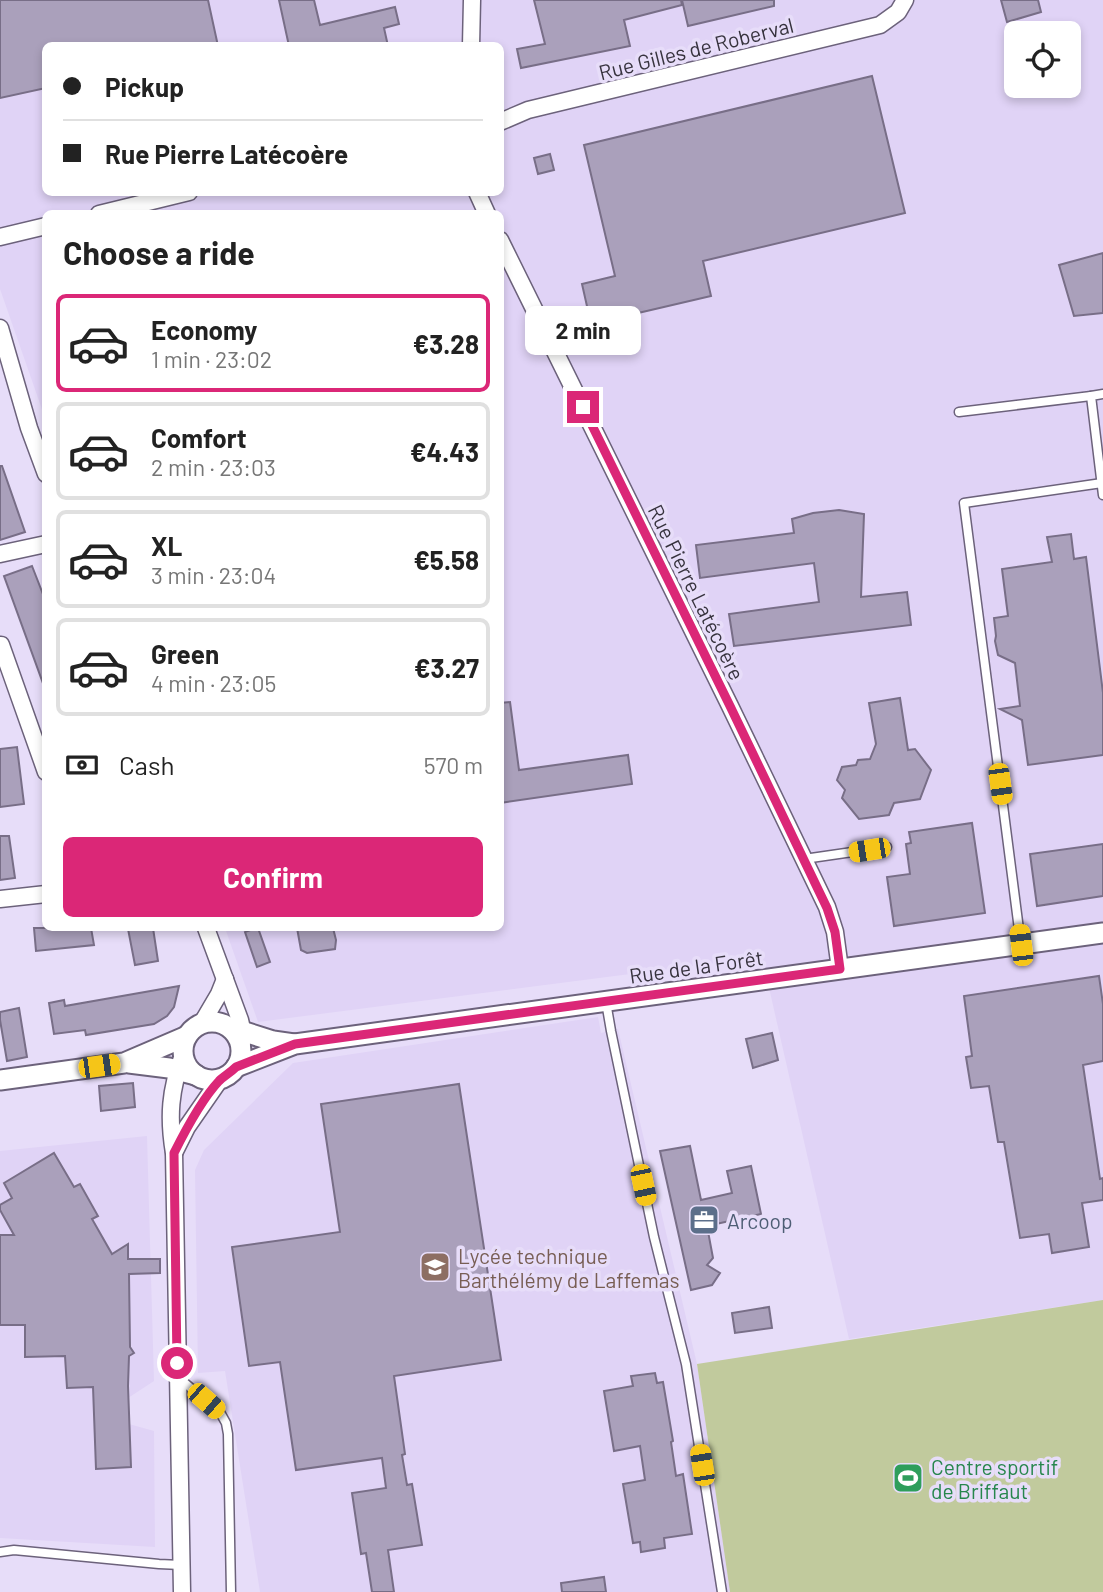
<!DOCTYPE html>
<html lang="en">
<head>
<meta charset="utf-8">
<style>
  :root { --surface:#fff; --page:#f6f6f6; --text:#222; --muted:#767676; --line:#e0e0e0; --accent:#db2777 }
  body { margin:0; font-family:Barlow,sans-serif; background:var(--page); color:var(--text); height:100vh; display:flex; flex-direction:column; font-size:26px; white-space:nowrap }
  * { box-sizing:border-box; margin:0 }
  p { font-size:23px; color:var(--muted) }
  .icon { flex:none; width:38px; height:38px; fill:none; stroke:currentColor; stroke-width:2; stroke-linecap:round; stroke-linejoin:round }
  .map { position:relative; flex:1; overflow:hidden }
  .drawer { position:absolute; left:42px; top:210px; width:462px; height:721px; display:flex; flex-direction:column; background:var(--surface); border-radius:10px; box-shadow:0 4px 10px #0003 }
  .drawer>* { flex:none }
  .hud { position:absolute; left:42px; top:42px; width:462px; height:154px; border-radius:10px; box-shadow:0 4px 10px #0003; display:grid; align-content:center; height:154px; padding:0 21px; background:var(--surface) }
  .tools { position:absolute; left:1004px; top:21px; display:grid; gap:14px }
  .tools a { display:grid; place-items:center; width:77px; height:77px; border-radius:10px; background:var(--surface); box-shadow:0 4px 10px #0003; font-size:35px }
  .end { position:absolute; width:32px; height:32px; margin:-16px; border:9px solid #db2777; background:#fff; box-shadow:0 0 0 4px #fff }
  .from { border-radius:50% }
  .bubble { position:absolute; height:49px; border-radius:10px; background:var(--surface); box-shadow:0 4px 10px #0003; font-size:23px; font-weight:700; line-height:49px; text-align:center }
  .car { position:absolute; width:21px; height:42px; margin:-21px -10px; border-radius:9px; box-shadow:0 0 5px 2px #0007; background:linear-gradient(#f5c518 24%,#345 0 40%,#f5c518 0 76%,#345 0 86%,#f5c518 0) }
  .hud b { display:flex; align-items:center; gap:24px; height:66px; font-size:26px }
  .hud b+b { border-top:2px solid var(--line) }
  .hud i { width:18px; height:18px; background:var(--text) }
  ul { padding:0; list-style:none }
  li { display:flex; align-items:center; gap:21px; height:98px; margin:0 14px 10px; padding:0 7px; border:4px solid var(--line); border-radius:10px }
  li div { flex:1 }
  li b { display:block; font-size:26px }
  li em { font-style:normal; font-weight:700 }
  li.current { border-color:var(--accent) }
  li>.icon { width:63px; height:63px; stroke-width:1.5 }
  h2 { padding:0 21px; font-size:32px; line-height:84px }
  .pay { display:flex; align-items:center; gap:18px; height:77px; padding:0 21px; font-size:26px }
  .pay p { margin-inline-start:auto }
  .primary-button { display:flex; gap:14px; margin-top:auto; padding:14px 21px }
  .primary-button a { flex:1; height:80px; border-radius:10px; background:var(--accent); color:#fff; font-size:28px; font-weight:700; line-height:80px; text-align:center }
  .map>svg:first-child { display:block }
</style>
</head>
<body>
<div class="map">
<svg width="1103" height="1592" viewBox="0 0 1103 1592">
  <rect width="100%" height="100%" fill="#e7ddf9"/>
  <g fill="#e0d3f6" fill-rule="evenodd">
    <path d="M0 0H1103V1300L849 1339 762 957 258 1022 225 928H500V214H46L45 418 0 289ZM1017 33H1069V86H1017ZM46 46H500V192H46Z"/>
    <path d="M598 1017 601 1033 618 1029 697 1364 730 1592H260L225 1371 198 1373 195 1170 204 1150 293 1063Z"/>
    <path d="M147 1136 154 1381 128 1398 129 1424 154 1431 155 1547 0 1538V1151Z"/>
  </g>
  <path fill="#c1ca9d" d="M1103 1300V1592H730L697 1364Z"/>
  <g fill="#aaa0bb" stroke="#786e87" stroke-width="2">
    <path d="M0 0H208L218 46H46V88L0 98Z"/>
    <path d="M279 0H314L320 25 395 7 399 24 384 28 388 46H289Z"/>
    <path d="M534 0H681L682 5 624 20 630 46 521 68 517 49 545 44Z"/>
    <path d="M682 0H774V6L688 26Z"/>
    <path d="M1001 0H1038L1041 12 1007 22Z"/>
    <path d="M872 76 905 213 703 261 711 296 591 324 582 284 615 276 584 145Z"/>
    <path d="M550 154 554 170 538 174 534 158Z"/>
    <path d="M1103 253V313L1074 316 1059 265Z"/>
    <path d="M0 466H2L25 532 0 540Z"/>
    <path d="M839 510 864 514 861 597 907 592 911 625 734 646 729 614 819 602 814 563 700 578 696 545 794 533 792 519 813 513Z"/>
    <path d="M1071 534 1074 559 1086 557 1103 693V755L1028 765 1022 720 1000 709 1020 706 1015 663 998 655 995 641 996 636 994 618 1008 616 1002 569 1052 562 1047 537Z"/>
    <path d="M32 566 46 602V685L44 686 4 576Z"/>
    <path d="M900 698 908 750 915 749 931 770 920 799 894 803 889 815 859 819 842 798 845 790 837 780 842 767 856 765 858 760 870 759 876 744 869 703Z"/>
    <path d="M510 702 519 770 628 755 632 784 500 803V703Z"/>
    <path d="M17 747 24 804 0 807V749Z"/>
    <path d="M972 823 985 913 894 926 887 877 910 874 906 844 911 843 909 832Z"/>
    <path d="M0 836H9L15 878 0 880Z"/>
    <path d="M1103 844V896L1037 906 1030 854Z"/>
    <path d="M34 928H91L94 945 36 951Z"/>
    <path d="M138 928H153L158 961 135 965 128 929Z"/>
    <path d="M256 928H258L270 962 257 967 245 932Z"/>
    <path d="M297 928H333L336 940 335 949 307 953 301 950Z"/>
    <path d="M1099 976 1103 1004V1061L1083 1065 1100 1179 1103 1178V1200L1082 1203 1089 1247 1052 1253 1049 1234 1020 1238 1004 1142H998L989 1086 971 1088 966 1057 972 1056 964 996Z"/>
    <path d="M179 986 174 1007 167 1016 154 1024 86 1035 85 1030 54 1034 49 1003 64 1000 65 1006Z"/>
    <path d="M19 1008 27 1057 7 1061 0 1020V1012Z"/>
    <path d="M772 1033 778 1060 753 1068 746 1039Z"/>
    <path d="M133 1083 135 1107 101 1111 99 1086Z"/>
    <path d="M459 1084 501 1360 394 1376 405 1454 402 1455 407 1485 412 1484 422 1545 388 1550 394 1592H372L366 1553 361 1554 352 1493 386 1488 382 1458 296 1470 280 1362 249 1366 232 1247 340 1232 321 1104Z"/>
    <path d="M690 1146 701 1200 732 1193 727 1171 751 1166 761 1214 707 1226 713 1258 707 1265 720 1273 712 1285 691 1290 660 1151Z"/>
    <path d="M54 1153 74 1187 80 1184 98 1216 92 1219 112 1254 128 1244V1259H160V1273L129 1274 130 1347 134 1353 129 1356 128 1386 131 1467 96 1469 93 1387 67 1388 65 1356 25 1357V1325H0V1235H14L0 1210V1205L12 1198 4 1183Z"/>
    <path d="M769 1307 772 1328 735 1333 732 1313Z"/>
    <path d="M655 1373 657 1383 663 1382 673 1441 671 1442 676 1476 683 1474 692 1534 664 1538 665 1548 641 1552 640 1542 633 1543 623 1484 645 1480 640 1446 614 1451 604 1391 633 1386 631 1376Z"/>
    <path d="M604 1577 606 1592H562L561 1583Z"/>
  </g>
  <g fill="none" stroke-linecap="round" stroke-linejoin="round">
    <g stroke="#6c627b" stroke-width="11">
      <g id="service">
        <path d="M1103 394 1091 396 1103 495"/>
        <path d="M959 412 1091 396"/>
        <path d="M804 859 887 847"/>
        <path d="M1021 945 964 503 1102 483"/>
        <path d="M606 1002 611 1031 654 1237 686 1364 722 1592"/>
        <path d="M179 1378 221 1414 226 1423 228 1434 231 1592"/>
        <path d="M0 1552 14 1550 159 1564 181 1565"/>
      </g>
    </g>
    <g stroke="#6c627b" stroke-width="19">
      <g id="minor">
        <path d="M471 46 472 0"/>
        <path d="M500 122 528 110 880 25 898 12 905 0"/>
        <path d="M477 192 487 214"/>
        <path d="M99 214 189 192"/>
        <path d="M0 237 46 226"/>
        <path d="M500 240 730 706 827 907 835 932 840 969"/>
        <path d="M0 328 29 428 46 474"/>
        <path d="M0 554 46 544"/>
        <path d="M0 645H1L46 772"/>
        <path d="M0 899 46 894"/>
        <path d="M206 928 240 1020 243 1033 241 1050"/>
        <path d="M202 1023 219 994 225 979"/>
        <path d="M174 1153 187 1127 221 1078"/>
        <path d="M182 1592 174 1153C168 1117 170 1090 183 1055"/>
      </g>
    </g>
    <g stroke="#6c627b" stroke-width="23">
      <g id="tertiary">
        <circle cx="212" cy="1051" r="29"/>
        <path d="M229 1027 273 1041 294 1044"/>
        <path d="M129 1063 169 1068 196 1075"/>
        <path d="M236 1067 295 1044 1103 933"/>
        <path d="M0 1080 124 1063 187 1036"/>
      </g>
    </g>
    <use href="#service" stroke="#fff" stroke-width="8"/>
    <use href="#minor" stroke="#fff" stroke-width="16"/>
    <use href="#tertiary" stroke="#fff" stroke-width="19"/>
  </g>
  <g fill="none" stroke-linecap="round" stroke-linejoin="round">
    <path stroke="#db2777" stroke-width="9" d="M177 1363 174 1153C185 1131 202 1099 219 1081 224 1076 230 1073 236 1067L295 1044 840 969 835 932 827 908 730 706 583 407"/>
  </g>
  <defs>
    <g id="office-square" transform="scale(1.575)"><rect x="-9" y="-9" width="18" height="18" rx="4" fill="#5c6f8a" stroke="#e7ddf9"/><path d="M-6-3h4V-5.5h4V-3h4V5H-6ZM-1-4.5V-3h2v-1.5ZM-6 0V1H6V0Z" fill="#fff"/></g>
    <g id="school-square" transform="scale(1.575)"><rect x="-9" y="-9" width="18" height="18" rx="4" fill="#8d6e63" stroke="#e7ddf9"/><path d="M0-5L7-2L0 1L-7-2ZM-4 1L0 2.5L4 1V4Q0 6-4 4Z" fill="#fff"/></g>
    <g id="stadium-square" transform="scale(1.575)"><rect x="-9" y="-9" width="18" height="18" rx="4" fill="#2e9e5b" stroke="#e7ddf9"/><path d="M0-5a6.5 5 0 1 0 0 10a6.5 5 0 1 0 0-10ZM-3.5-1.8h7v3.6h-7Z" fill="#fff"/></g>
  </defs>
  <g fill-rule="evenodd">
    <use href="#office-square" x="704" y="1220"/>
    <use href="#school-square" x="435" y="1267"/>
    <use href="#stadium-square" x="908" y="1478"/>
  </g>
  <g text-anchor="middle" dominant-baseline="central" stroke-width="7" stroke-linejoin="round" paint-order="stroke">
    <g font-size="21" fill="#37333e" stroke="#e7ddf9">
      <text transform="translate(696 48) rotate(-14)">Rue Gilles de Roberval</text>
      <text transform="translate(697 592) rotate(64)">Rue Pierre Latécoère</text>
      <text transform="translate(696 966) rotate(-8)">Rue de la Forêt</text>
    </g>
    <g font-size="21" fill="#4e5e75" stroke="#e7ddf9" text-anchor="start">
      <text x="727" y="1220">Arcoop</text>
    </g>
    <g font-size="21" fill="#785e54" stroke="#e7ddf9" text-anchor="start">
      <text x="458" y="1255">Lycée technique<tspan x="458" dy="24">Barthélémy de Laffemas</tspan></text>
    </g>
    <g font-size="21" fill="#27864d" stroke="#e7ddf9" text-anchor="start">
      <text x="931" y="1466">Centre sportif<tspan x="931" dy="24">de Briffaut</tspan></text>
    </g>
  </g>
</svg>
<div class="tools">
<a><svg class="icon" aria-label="locate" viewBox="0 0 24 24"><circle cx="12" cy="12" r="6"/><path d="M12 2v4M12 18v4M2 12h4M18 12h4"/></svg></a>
</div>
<i class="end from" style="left:177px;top:1363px"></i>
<i class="end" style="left:583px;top:407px"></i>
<div class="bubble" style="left:525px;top:306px;width:116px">2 min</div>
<i class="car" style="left:1000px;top:784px;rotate:172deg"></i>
<i class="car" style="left:869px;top:850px;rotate:261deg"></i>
<i class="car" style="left:1021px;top:945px;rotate:353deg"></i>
<i class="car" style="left:99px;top:1066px;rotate:82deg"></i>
<i class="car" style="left:643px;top:1185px;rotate:168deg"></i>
<i class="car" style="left:206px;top:1401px;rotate:131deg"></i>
<i class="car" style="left:702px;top:1465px;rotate:351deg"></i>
<div class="hud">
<b><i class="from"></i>Pickup</b>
<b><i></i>Rue Pierre Latécoère</b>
</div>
<section class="drawer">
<h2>Choose a ride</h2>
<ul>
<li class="current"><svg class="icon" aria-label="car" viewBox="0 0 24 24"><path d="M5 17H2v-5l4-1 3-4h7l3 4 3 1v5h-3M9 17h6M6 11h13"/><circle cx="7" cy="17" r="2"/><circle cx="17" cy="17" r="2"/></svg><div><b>Economy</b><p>1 min · 23:02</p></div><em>€3.28</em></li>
<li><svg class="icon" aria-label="car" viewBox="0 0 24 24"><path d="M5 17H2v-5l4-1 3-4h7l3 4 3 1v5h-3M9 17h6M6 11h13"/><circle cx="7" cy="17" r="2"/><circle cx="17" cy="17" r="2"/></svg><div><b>Comfort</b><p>2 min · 23:03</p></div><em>€4.43</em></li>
<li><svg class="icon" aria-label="car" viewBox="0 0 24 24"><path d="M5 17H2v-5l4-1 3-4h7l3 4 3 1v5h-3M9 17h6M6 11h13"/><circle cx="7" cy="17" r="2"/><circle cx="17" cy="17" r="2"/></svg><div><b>XL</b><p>3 min · 23:04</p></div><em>€5.58</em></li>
<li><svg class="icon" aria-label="car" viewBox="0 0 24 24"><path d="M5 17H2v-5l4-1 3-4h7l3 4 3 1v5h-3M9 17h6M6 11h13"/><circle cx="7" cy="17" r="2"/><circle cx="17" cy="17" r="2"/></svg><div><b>Green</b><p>4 min · 23:05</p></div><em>€3.27</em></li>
</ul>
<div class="pay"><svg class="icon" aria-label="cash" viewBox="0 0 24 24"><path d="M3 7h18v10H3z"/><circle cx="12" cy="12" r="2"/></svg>Cash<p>570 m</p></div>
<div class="primary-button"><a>Confirm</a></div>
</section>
</div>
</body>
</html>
